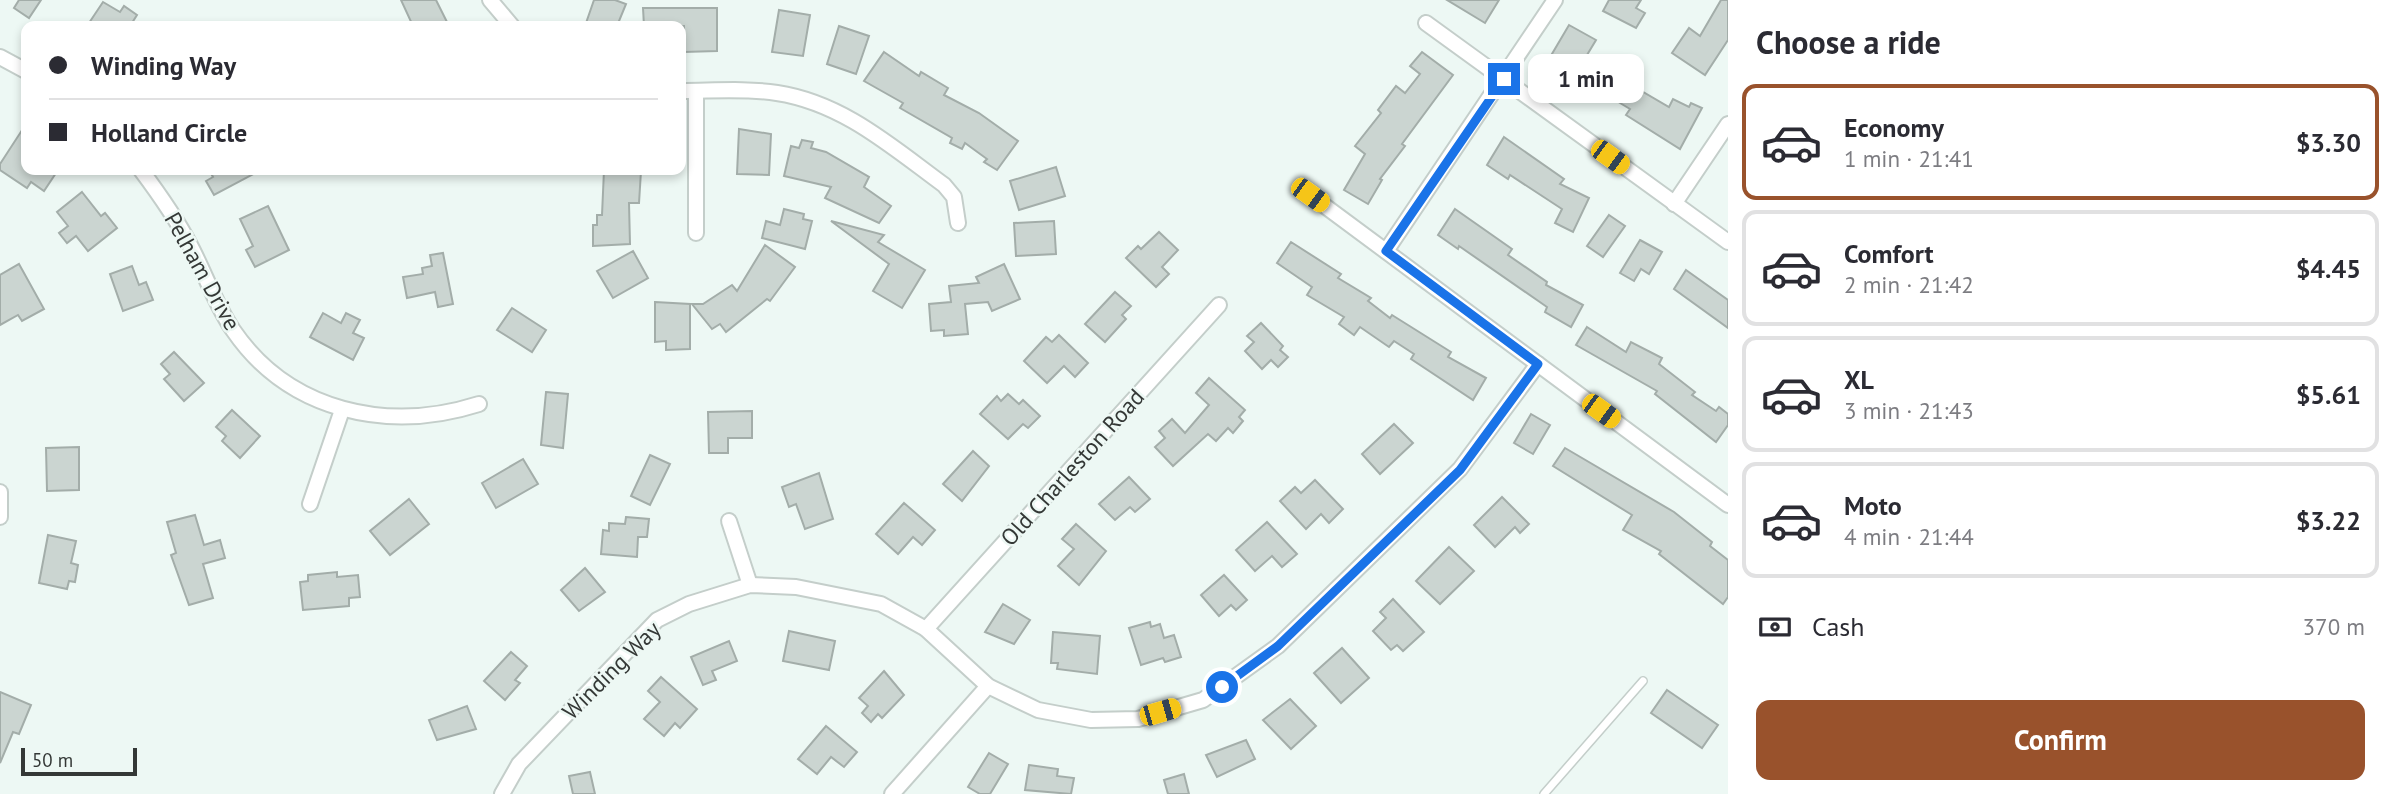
<!DOCTYPE html>
<html lang="en">
<head>
<meta charset="utf-8">
<style>
  :root { --surface:#fff; --page:#f2f2f3; --text:#2b2b33; --muted:#7c7c81; --line:#e1e1e2; --accent:#99522c }
  body { margin:0; font-family:"PT Sans",sans-serif; background:var(--page); color:var(--text); height:100vh; display:flex; flex-direction:column; font-size:26px; white-space:nowrap }
  * { box-sizing:border-box; margin:0 }
  p { font-size:23px; color:var(--muted) }
  .icon { flex:none; width:38px; height:38px; fill:none; stroke:currentColor; stroke-width:2; stroke-linecap:round; stroke-linejoin:round }
  .map { position:relative; flex:1; overflow:hidden }
  .panel { display:flex; flex-direction:column; background:var(--surface); width:665px }
  .panel>* { flex:none }
  .top-card { position:absolute; left:21px; top:21px; width:665px; height:154px; border-radius:14px; box-shadow:0 4px 10px #0003; display:grid; align-content:center; height:154px; padding:0 28px; background:var(--surface) }
  .scale { position:absolute; left:21px; bottom:18px; width:116px; box-sizing:border-box; padding-left:7px; border:4px solid #343836; border-top:0; font-size:19px; line-height:24px; white-space:nowrap; color:#343836; -webkit-text-stroke:5px #edf8f4; paint-order:stroke }
  .end { position:absolute; width:32px; height:32px; margin:-16px; border:9px solid #1a73e8; background:#fff; box-shadow:0 0 0 4px #fff }
  .from { border-radius:50% }
  .bubble { position:absolute; height:49px; border-radius:14px; background:var(--surface); box-shadow:0 4px 10px #0003; font-size:23px; font-weight:700; line-height:49px; text-align:center }
  .car { position:absolute; width:21px; height:42px; margin:-21px -10px; border-radius:9px; box-shadow:0 0 5px 2px #0007; background:linear-gradient(#f5c518 24%,#345 0 40%,#f5c518 0 76%,#345 0 86%,#f5c518 0) }
  .top-card b { display:flex; align-items:center; gap:24px; height:66px; font-size:26px }
  .top-card b+b { border-top:2px solid var(--line) }
  .top-card i { width:18px; height:18px; background:var(--text) }
  ul { padding:0; list-style:none }
  li { display:flex; align-items:center; gap:21px; height:116px; margin:0 14px 10px; padding:0 14px; border:4px solid var(--line); border-radius:14px }
  li div { flex:1 }
  li b { display:block; font-size:26px }
  li em { font-style:normal; font-weight:700 }
  li.on { border-color:var(--accent) }
  li>.icon { width:63px; height:63px; stroke-width:1.5 }
  h2 { padding:0 28px; font-size:32px; line-height:84px }
  .pay { display:flex; align-items:center; gap:18px; height:77px; padding:0 28px; font-size:26px }
  .pay p { margin-inline-start:auto }
  .primary-button { display:flex; gap:14px; margin-top:auto; padding:14px 28px }
  .primary-button a { flex:1; height:80px; border-radius:14px; background:var(--accent); color:#fff; font-size:28px; font-weight:700; line-height:80px; text-align:center }
  main { display:flex; flex:1; min-height:0 }
  .map>svg:first-child { display:block }
</style>
</head>
<body>
<main>
<div class="map">
<svg width="1728" height="794" viewBox="0 0 1728 794">
  <rect width="100%" height="100%" fill="#edf8f4"/>
  <g fill="#cbd5d1" stroke="#a3ada9" stroke-width="2">
    <path d="M19 0H41L29 18 14 8Z"/>
    <path d="M401 0H436L449 26H413Z"/>
    <path d="M594 0H615L626 4 617 26H585Z"/>
    <path d="M1447 0H1499L1485 23Z"/>
    <path d="M1609 0H1641L1636 8 1645 13 1636 28 1603 11Z"/>
    <path d="M1721 0H1728V40L1705 75 1672 53 1689 28 1700 36Z"/>
    <path d="M103 2 120 12 124 6 137 15 130 26H87Z"/>
    <path d="M643 8H717V51L684 52V26H644Z"/>
    <path d="M779 10 810 15 803 56 772 52Z"/>
    <path d="M1569 25 1596 40 1587 55 1621 79 1669 107 1673 99 1689 107 1691 103 1702 108 1680 149 1626 115 1630 109 1610 97 1608 100 1583 84 1586 81 1549 59Z"/>
    <path d="M839 26 869 36 856 74 827 64Z"/>
    <path d="M884 52 919 76 921 72 948 88 944 95 979 113 1018 141 997 170 984 162 987 159 965 143 962 149 950 143 952 138 900 108 903 103 864 81Z"/>
    <path d="M1422 52 1453 75 1402 144 1405 146 1380 179 1382 180 1368 204 1344 190 1365 154 1355 146 1381 113 1378 110 1396 86 1405 93 1420 74 1410 66Z"/>
    <path d="M26 124V170H58L44 191 31 182 27 188 0 170V164Z"/>
    <path d="M739 129 771 134 769 175 737 174Z"/>
    <path d="M1504 137 1564 179 1560 184 1589 198 1573 232 1555 223 1562 209 1510 175 1508 179 1487 165Z"/>
    <path d="M802 140 813 142 811 148 826 152 869 177 864 187 891 206 879 223 825 198 831 187 784 176 791 146 799 148Z"/>
    <path d="M1056 167 1065 196 1019 210 1010 181Z"/>
    <path d="M209 170H261L214 195 206 181 213 177Z"/>
    <path d="M604 170 641 171 639 203H629L630 244 593 246V225H597V215H602Z"/>
    <path d="M82 192 101 216 105 213 117 228 88 251 76 236 67 243 59 233 68 226 57 212Z"/>
    <path d="M268 206 289 250 255 267 246 250 253 246 240 219Z"/>
    <path d="M784 209 804 214 803 219 812 221 805 249 762 238 766 221 780 225Z"/>
    <path d="M1455 209 1512 249 1508 255 1547 282 1546 285 1583 305 1571 327 1545 312 1547 307 1459 246 1458 249 1438 235Z"/>
    <path d="M1609 215 1625 226 1603 257 1587 246Z"/>
    <path d="M831 221 884 235 878 242 925 270 902 308 873 291 889 264Z"/>
    <path d="M1054 221 1056 254 1016 256 1014 223Z"/>
    <path d="M1159 232 1178 250 1162 267 1169 274 1156 287 1126 258 1138 246 1141 249Z"/>
    <path d="M1640 240 1662 252 1649 274 1641 269 1634 281 1620 273Z"/>
    <path d="M1291 242 1341 274 1338 278 1371 298 1368 301 1390 318 1392 315 1451 352 1448 357 1486 378 1473 400 1411 359 1414 354 1394 341 1389 347 1360 327 1354 335 1339 324 1344 317 1307 295 1312 287 1277 263Z"/>
    <path d="M765 245 795 267 770 301 767 299 726 332 720 324 712 329 692 304H703L732 285 737 291Z"/>
    <path d="M633 251 648 278 613 298 597 271Z"/>
    <path d="M443 253 453 304 438 307 435 292 407 298 403 277 423 274 422 268 432 266 430 255Z"/>
    <path d="M19 264 44 309 22 321 18 315 0 325V275Z"/>
    <path d="M1004 264 1020 299 992 311 988 302 965 304 968 334 944 336V330L931 331 929 304 951 302 949 286 979 283 976 277Z"/>
    <path d="M132 266 139 285 146 282 153 300 123 311 110 274Z"/>
    <path d="M1686 270 1728 300V328L1674 289Z"/>
    <path d="M1115 292 1131 306 1122 315 1126 319 1105 342 1085 324Z"/>
    <path d="M655 302 690 304V349L666 350V341L655 342Z"/>
    <path d="M512 308 546 330 532 352 497 330Z"/>
    <path d="M323 313 341 323 346 313 360 320 353 333 364 338 353 360 310 337Z"/>
    <path d="M1261 323 1283 346 1280 350 1288 357 1278 367 1271 360 1262 369 1245 351 1254 342 1247 336Z"/>
    <path d="M1587 327 1626 352 1631 342 1662 358 1659 364 1695 392 1692 395 1716 411 1719 407 1728 414V425L1716 442 1655 394 1657 391 1576 345Z"/>
    <path d="M1059 335 1088 363 1075 377 1064 366 1047 383 1024 361 1046 337 1052 342Z"/>
    <path d="M174 352 204 383 184 401 164 379 170 374 161 364Z"/>
    <path d="M1209 378 1245 410 1239 417 1243 421 1233 433 1228 428 1216 441 1208 434 1173 466 1155 447 1165 438 1159 431 1172 419 1185 433 1209 405 1196 393Z"/>
    <path d="M546 392 568 394 563 448 541 445Z"/>
    <path d="M1008 394 1019 404 1023 400 1040 416 1028 428 1023 424 1008 439 980 414 997 396 1001 401Z"/>
    <path d="M232 410 260 436 240 458 222 441 226 436 216 427Z"/>
    <path d="M752 411V438H728V453H709L708 412Z"/>
    <path d="M1531 414 1550 425 1533 454 1514 443Z"/>
    <path d="M1394 424 1413 443 1380 474 1362 454Z"/>
    <path d="M79 447V490L47 491 46 448Z"/>
    <path d="M1565 448 1674 512 1712 542 1710 546 1728 560V597L1723 604 1659 554 1661 551 1623 530 1632 515 1553 466Z"/>
    <path d="M973 451 989 466 962 501 943 484Z"/>
    <path d="M650 455 670 464 650 505 631 496Z"/>
    <path d="M523 459 538 484 496 508 482 483Z"/>
    <path d="M819 473 833 519 805 529 796 504 789 507 782 487Z"/>
    <path d="M1129 477 1150 499 1135 512 1130 507 1115 520 1099 504Z"/>
    <path d="M1315 480 1343 509 1329 523 1321 514 1306 529 1280 501 1295 487 1301 493Z"/>
    <path d="M1502 497 1529 524 1520 533 1515 527 1495 547 1474 525Z"/>
    <path d="M409 499 429 524 390 555 370 531Z"/>
    <path d="M904 503 935 530 922 545 913 537 898 554 876 534Z"/>
    <path d="M195 515 204 545 220 540 225 558 203 564 213 598 189 605 171 555 176 553 167 522Z"/>
    <path d="M626 517 649 519 647 537H638L637 557 601 554 603 530 609 531V523L625 524Z"/>
    <path d="M1267 522 1297 554 1282 567 1272 556 1255 571 1236 550Z"/>
    <path d="M1076 524 1106 551 1079 585 1058 566 1074 549 1062 539Z"/>
    <path d="M48 535 76 541 71 563 78 565 75 582 69 581 67 589 39 583Z"/>
    <path d="M1449 547 1474 571 1440 604 1416 581Z"/>
    <path d="M585 568 605 592 579 611 561 590Z"/>
    <path d="M337 572V577L358 575 360 597 349 598V606L303 610 300 582 308 581V575Z"/>
    <path d="M1224 575 1247 600 1236 610 1231 605 1219 616 1201 595Z"/>
    <path d="M1393 599 1424 632 1403 651 1397 645 1391 650 1373 631 1386 618 1380 612Z"/>
    <path d="M1003 604 1030 620 1014 644 985 632Z"/>
    <path d="M1150 622 1151 627 1160 624 1164 638 1174 635 1181 657 1165 662 1163 658 1141 665 1129 628Z"/>
    <path d="M789 631 835 641 829 670 783 661Z"/>
    <path d="M1053 632 1100 636 1097 674 1057 669 1058 663H1051Z"/>
    <path d="M729 641 737 661 712 671 716 680 703 685 691 657Z"/>
    <path d="M1342 648 1369 678 1341 703 1314 673Z"/>
    <path d="M511 652 527 666 515 680 520 683 505 700 484 681Z"/>
    <path d="M884 671 904 695 882 718 878 714 871 722 862 713 868 706 859 698Z"/>
    <path d="M661 677 697 709 680 728 675 723 664 736 644 719 660 702 648 691Z"/>
    <path d="M1667 690 1718 725 1702 748 1651 713Z"/>
    <path d="M0 692 31 705 19 734 13 732 0 763Z"/>
    <path d="M1290 699 1316 726 1291 749 1263 720Z"/>
    <path d="M467 706 476 729 437 740 429 720Z"/>
    <path d="M826 726 857 752 844 767 831 757 817 774 798 759Z"/>
    <path d="M1246 740 1255 759 1217 777 1206 755Z"/>
    <path d="M989 753 1008 764 990 794H980L968 787Z"/>
    <path d="M1029 765 1058 769 1057 776 1074 778 1071 794 1025 790Z"/>
    <path d="M590 772 595 794H573L569 776Z"/>
    <path d="M1184 774 1189 794H1168L1164 780Z"/>
  </g>
  <g fill="none" stroke-linecap="round" stroke-linejoin="round">
    <g stroke="#c4ceca" stroke-width="10">
      <path id="service" d="M1544 794 1643 681"/>
    </g>
    <g stroke="#c4ceca" stroke-width="18">
      <g id="minor">
        <path d="M490 0 512 26"/>
        <path d="M1426 23 1728 242"/>
        <path d="M0 57 26 71"/>
        <path d="M681 91C712 91 746 88 777 93 843 103 892 147 944 185L954 197 958 223"/>
        <path d="M696 91V233"/>
        <path d="M141 170C159 194 176 218 190 245 205 273 215 304 233 330 289 412 388 433 479 404"/>
        <path d="M1310 195 1728 505"/>
        <path d="M1674 204 1728 124"/>
        <path d="M1386 251 1555 0"/>
        <path d="M0 492V517"/>
        <path d="M310 504 342 410"/>
        <path d="M729 521 750 585"/>
        <path d="M926 629 1219 305"/>
        <path d="M502 794 519 764 657 620 689 604 750 585 796 587 881 604 926 629 988 686 1038 710 1091 720 1138 719 1203 700 1278 646 1460 469 1538 364"/>
        <path d="M892 794 988 686"/>
      </g>
    </g>
    <use href="#service" stroke="#fff" stroke-width="7"/>
    <use href="#minor" stroke="#fff" stroke-width="14"/>
  </g>
  <g fill="none" stroke-linecap="round" stroke-linejoin="round">
    <path stroke="#1a73e8" stroke-width="9" d="M1222 687 1278 646 1460 470 1538 364 1386 251 1504 79"/>
  </g>
  <g text-anchor="middle" dominant-baseline="central" stroke-width="5" stroke-linejoin="round" paint-order="stroke">
    <g font-size="23" fill="#343836" stroke="#edf8f4">
      <text transform="translate(203 271) rotate(61)">Pelham Drive</text>
      <text transform="translate(1072 467) rotate(-48)">Old Charleston Road</text>
      <text transform="translate(611 670) rotate(-45)">Winding Way</text>
    </g>
  </g>
</svg>
<div class="scale">50 m</div>
<i class="end from" style="left:1222px;top:687px"></i>
<i class="end" style="left:1504px;top:79px"></i>
<div class="bubble" style="left:1528px;top:54px;width:116px">1 min</div>
<i class="car" style="left:1610px;top:157px;rotate:126deg"></i>
<i class="car" style="left:1310px;top:195px;rotate:126deg"></i>
<i class="car" style="left:1601px;top:411px;rotate:126deg"></i>
<i class="car" style="left:1160px;top:712px;rotate:74deg"></i>
<div class="top-card">
<b><i class="from"></i>Winding Way</b>
<b><i></i>Holland Circle</b>
</div>
</div>
<section class="panel">
<h2>Choose a ride</h2>
<ul>
<li class="on"><svg class="icon" aria-label="car" viewBox="0 0 24 24"><path d="M5 17H2v-5l4-1 3-4h7l3 4 3 1v5h-3M9 17h6M6 11h13"/><circle cx="7" cy="17" r="2"/><circle cx="17" cy="17" r="2"/></svg><div><b>Economy</b><p>1 min · 21:41</p></div><em>$3.30</em></li>
<li><svg class="icon" aria-label="car" viewBox="0 0 24 24"><path d="M5 17H2v-5l4-1 3-4h7l3 4 3 1v5h-3M9 17h6M6 11h13"/><circle cx="7" cy="17" r="2"/><circle cx="17" cy="17" r="2"/></svg><div><b>Comfort</b><p>2 min · 21:42</p></div><em>$4.45</em></li>
<li><svg class="icon" aria-label="car" viewBox="0 0 24 24"><path d="M5 17H2v-5l4-1 3-4h7l3 4 3 1v5h-3M9 17h6M6 11h13"/><circle cx="7" cy="17" r="2"/><circle cx="17" cy="17" r="2"/></svg><div><b>XL</b><p>3 min · 21:43</p></div><em>$5.61</em></li>
<li><svg class="icon" aria-label="car" viewBox="0 0 24 24"><path d="M5 17H2v-5l4-1 3-4h7l3 4 3 1v5h-3M9 17h6M6 11h13"/><circle cx="7" cy="17" r="2"/><circle cx="17" cy="17" r="2"/></svg><div><b>Moto</b><p>4 min · 21:44</p></div><em>$3.22</em></li>
</ul>
<div class="pay"><svg class="icon" aria-label="cash" viewBox="0 0 24 24"><path d="M3 7h18v10H3z"/><circle cx="12" cy="12" r="2"/></svg>Cash<p>370 m</p></div>
<div class="primary-button"><a>Confirm</a></div>
</section>
</main>
</body>
</html>
